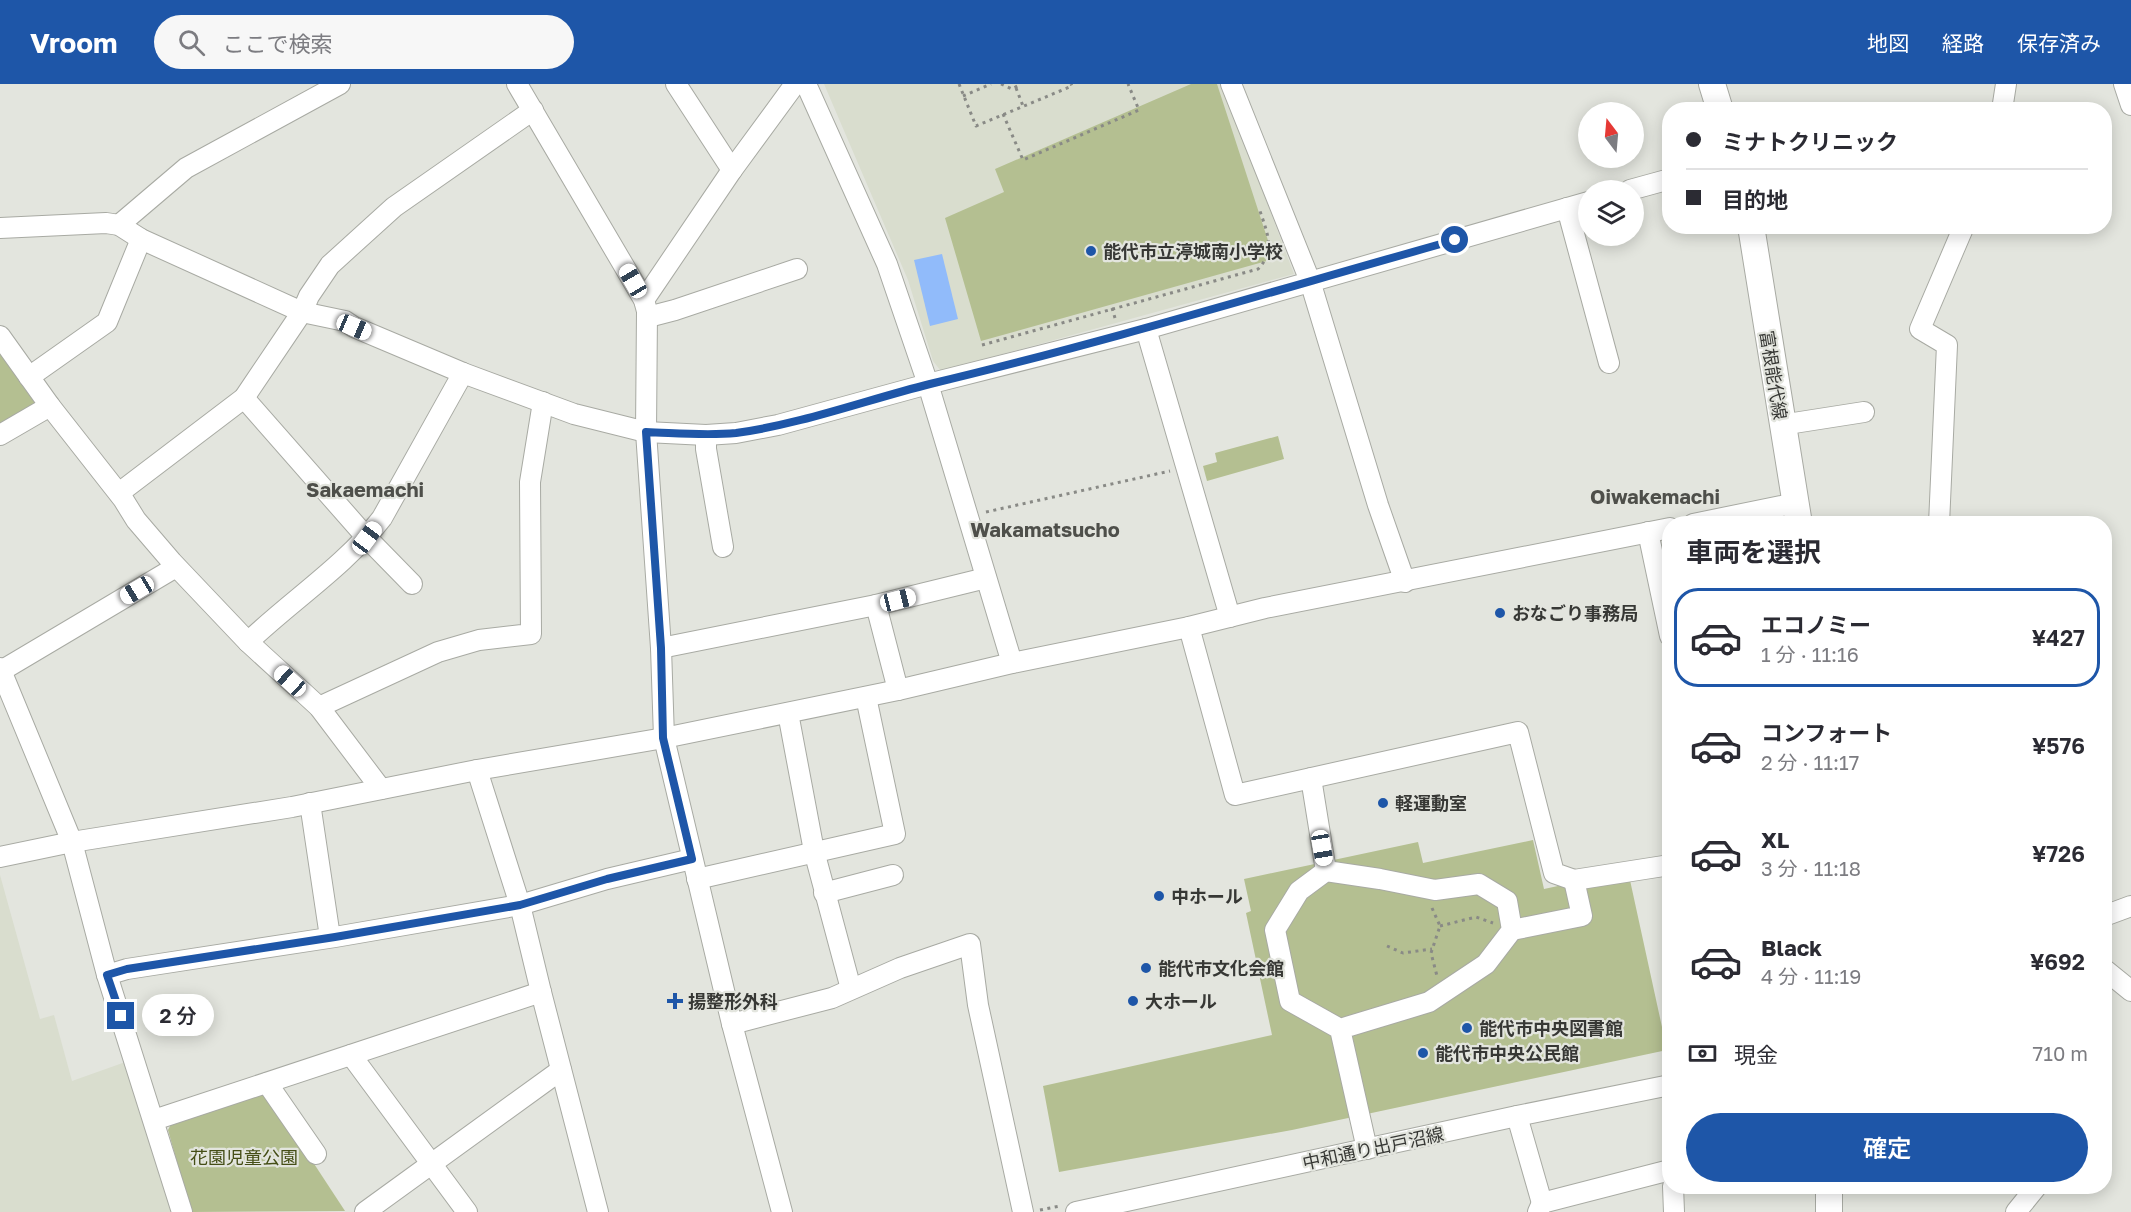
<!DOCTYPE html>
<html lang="ja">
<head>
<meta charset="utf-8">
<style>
  :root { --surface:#fff; --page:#f7f7f7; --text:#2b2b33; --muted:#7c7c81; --line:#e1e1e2; --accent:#1e56a8 }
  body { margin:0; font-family:"Golos Text","Noto Sans JP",sans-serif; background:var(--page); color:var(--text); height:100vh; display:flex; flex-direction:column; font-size:22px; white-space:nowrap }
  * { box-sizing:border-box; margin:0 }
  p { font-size:20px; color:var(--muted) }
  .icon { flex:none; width:33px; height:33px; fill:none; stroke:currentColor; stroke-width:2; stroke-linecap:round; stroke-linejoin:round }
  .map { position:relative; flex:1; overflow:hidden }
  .details { position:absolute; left:1662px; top:432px; width:450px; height:678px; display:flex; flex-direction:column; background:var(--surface); border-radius:24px; box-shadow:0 3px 15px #0003 }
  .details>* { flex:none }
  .hud { position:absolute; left:1662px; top:18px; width:450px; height:132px; border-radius:24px; box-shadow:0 3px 15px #0003; display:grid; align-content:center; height:132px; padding:0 24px; background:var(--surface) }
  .needle { width:39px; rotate:344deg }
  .controls { position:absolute; left:1578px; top:18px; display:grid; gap:12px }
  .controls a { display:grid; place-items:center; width:66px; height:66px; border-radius:50%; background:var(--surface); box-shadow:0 3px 15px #0003; font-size:30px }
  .end { position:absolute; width:27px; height:27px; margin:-14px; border:8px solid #1e56a8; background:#fff; box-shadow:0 0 0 3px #fff }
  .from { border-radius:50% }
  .bubble { position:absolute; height:42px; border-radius:21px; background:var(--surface); box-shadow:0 3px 15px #0003; font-size:20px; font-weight:600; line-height:42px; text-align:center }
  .car { position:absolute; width:18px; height:36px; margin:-18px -9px; border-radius:8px; box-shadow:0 0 4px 2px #0007; background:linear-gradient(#fff 24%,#345 0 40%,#fff 0 76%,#345 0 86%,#fff 0) }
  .hud b { display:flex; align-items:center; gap:21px; height:57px; font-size:22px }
  .hud b+b { border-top:2px solid var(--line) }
  .hud i { width:15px; height:15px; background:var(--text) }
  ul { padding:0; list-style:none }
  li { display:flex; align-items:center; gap:18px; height:99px; margin:0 12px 9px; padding:0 12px; border:3px solid transparent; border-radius:24px }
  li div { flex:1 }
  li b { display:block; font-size:22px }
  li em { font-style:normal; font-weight:600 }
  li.current { border-color:var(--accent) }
  li>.icon { width:54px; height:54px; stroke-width:1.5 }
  h2 { padding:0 24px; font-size:27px; line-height:72px }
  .pay { display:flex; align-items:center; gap:15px; height:66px; padding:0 24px; font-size:22px }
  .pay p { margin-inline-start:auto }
  .button { display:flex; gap:12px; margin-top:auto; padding:12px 24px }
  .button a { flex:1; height:69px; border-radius:36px; background:var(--accent); color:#fff; font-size:24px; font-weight:600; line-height:69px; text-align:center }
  header { display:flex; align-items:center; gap:36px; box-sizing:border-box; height:84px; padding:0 30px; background:var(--accent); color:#fff }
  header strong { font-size:28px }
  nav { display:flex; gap:33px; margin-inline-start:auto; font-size:21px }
  .search { width:420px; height:54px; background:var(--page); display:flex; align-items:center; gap:15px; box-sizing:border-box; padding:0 21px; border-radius:33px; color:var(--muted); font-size:22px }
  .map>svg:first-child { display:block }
</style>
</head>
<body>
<header>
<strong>Vroom</strong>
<div class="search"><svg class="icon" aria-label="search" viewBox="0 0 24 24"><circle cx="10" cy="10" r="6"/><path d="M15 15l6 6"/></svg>ここで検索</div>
<nav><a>地図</a><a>経路</a><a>保存済み</a></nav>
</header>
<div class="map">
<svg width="2131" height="1128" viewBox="0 0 2131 1128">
  <rect width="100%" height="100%" fill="#e3e5de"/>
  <g fill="#d9ddce">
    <path d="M824 0H1222L1294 190 941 287 933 277 908 196Z"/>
    <path d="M0 791 40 935 54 931 72 997 131 976 174 1128H0Z"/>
  </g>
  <g fill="#b4bf91">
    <path d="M1191 0H1217L1274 175 981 257 945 134 1004 108 995 85Z"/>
    <path d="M0 265 34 311V323L0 342Z"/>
    <path d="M1278 352 1284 375 1207 397 1203 382 1217 378 1215 369Z"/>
    <path d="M1533 756 1544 805 1628 787 1667 966 1292 1046 1059 1088 1043 1002 1272 951 1246 829 1251 827 1244 795 1418 758 1423 779Z"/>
    <path d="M267 1008 345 1127 191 1128 168 1046 173 1036Z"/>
  </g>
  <path fill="#91bbfa" d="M942 170 958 235 930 242 914 176Z"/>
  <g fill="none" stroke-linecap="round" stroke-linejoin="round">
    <g stroke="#a8aaa3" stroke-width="22">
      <g id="minor">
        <path d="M517 0 644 216 647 227 646 348 661 564 664 654 732 940 782 1128"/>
        <path d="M676 0 732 86"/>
        <path d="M806 0 887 180 928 300 1012 579"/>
        <path d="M1231 0 1310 197 1378 421 1405 498"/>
        <path d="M2124 0 2131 21"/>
        <path d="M2002 26 2006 0"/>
        <path d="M1630 106 1670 95"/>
        <path d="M1567 124 1609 279"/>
        <path d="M119 141 186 84 340 0"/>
        <path d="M0 144 106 139 119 141 141 155 302 228 345 237 354 243 463 289 574 330 646 348 706 351 736 349 778 341 928 300 1146 245 1588 118"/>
        <path d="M644 216 732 86 795 0"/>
        <path d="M648 233 675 226 797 185"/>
        <path d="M1146 245 1230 533"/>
        <path d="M0 252 50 322 123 415 136 436 172 478 248 558 319 623 381 705"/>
        <path d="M29 293 107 238 141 155"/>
        <path d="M244 314 367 454 412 500"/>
        <path d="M1781 341 1864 328"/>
        <path d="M0 351 50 322"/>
        <path d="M706 351V365L723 463"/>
        <path d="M119 409 244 314 302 228 309 212 330 181 394 123 533 26"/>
        <path d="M1693 440 1796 419"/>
        <path d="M1939 440 1947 261 1920 245 1964 142"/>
        <path d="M1648 448 1670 552"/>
        <path d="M876 521 898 606"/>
        <path d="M1189 543 1235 711 1518 648 1554 789 1574 796 1670 781"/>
        <path d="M248 558C292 516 345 482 382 434L463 289"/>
        <path d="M661 564 876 521 986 494"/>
        <path d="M0 584 72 758 107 891 182 1128"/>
        <path d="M1 587 176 483"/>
        <path d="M319 623 438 568 479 556 531 550 530 398 543 318"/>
        <path d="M788 629 814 767 851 905"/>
        <path d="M477 686 520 821 541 908 598 1128"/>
        <path d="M1311 694 1326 787"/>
        <path d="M310 719 330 853"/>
        <path d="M0 773 72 758 292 723 477 686 664 654 898 606 1012 579 1189 543 1265 524 1670 444"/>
        <path d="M697 795 895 750 866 613"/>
        <path d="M824 809 893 791"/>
        <path d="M2104 832 2131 822"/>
        <path d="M1512 846 1582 832 1574 796"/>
        <path d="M2104 885 2131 907"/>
        <path d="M107 891 127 885 335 853 520 821 607 795 692 775"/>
        <path d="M732 940 832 914 900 884 970 860 978 921 1023 1128"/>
        <path d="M1340 945 1429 918 1486 880 1512 846 1507 817 1479 800 1435 806 1380 795 1326 787 1299 807 1275 846 1290 917 1340 945 1367 1065"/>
        <path d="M351 971 467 1128"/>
        <path d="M267 999 316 1070"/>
        <path d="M1517 1032 1542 1119"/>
        <path d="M154 1036 541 908"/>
        <path d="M1673 1102 1674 1128"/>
        <path d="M365 1128 561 986"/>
        <path d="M1076 1128 1517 1032 1670 1001"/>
        <path d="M1538 1128 1542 1119 1670 1086"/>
        <path d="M2016 1128 2037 1102"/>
      </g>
    </g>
    <g stroke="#a8aaa3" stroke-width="28">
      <g id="major">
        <path d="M1712 0 1720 26"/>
        <path d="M1751 142 1799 440"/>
        <path d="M1829 1128V1102"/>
      </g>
    </g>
    <g stroke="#898a86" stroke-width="3" stroke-dasharray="3 4.5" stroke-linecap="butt">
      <path d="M959 0 976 42 1072 2 1071 0"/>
      <path d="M1001 0 1012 5 1021 0"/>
      <path d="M1016 4 1023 22"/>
      <path d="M963 12 991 0"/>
      <path d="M1003 30 1023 76 1139 26 1128 0"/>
      <path d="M1112 224 1115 234"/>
      <path d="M982 261 1258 185C1276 167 1267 148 1260 127"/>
      <path d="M986 428 1170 387"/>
      <path d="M1432 824 1440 842 1431 869 1437 892"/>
      <path d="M1440 842 1476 833 1493 839"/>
      <path d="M1387 862 1403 869 1432 865"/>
      <path d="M1040 1126 1060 1122"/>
    </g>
    <use href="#minor" stroke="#fff" stroke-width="20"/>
    <use href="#major" stroke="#fff" stroke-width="26"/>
  </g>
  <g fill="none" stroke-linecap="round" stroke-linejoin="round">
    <path stroke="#1e56a8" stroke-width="8" d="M121 932 107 891 127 885 335 853 520 821 607 795 692 775 663 654 661 564 646 348C676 349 706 352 736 349 802 340 866 316 930 300 1107 258 1280 205 1455 156"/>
  </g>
  <g fill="#1e56a8" stroke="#e3e5de" stroke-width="2">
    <circle cx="1091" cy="167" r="6"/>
    <circle cx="1500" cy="529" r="6"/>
    <circle cx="1383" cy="719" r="6"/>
    <circle cx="1159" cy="812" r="6"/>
    <circle cx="1146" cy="884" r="6"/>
    <path d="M672 908h6v6h6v6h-6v6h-6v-6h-6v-6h6z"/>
    <circle cx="1133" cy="917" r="6"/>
    <circle cx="1467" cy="944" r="6"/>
    <circle cx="1423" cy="969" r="6"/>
  </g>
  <g text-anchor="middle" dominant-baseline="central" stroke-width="4.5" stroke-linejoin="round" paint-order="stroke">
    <g font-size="18" font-weight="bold" fill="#373835" stroke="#e3e5de" text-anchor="start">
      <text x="1103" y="167">能代市立渟城南小学校</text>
      <text x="1512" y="529">おなごり事務局</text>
      <text x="1395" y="719">軽運動室</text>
      <text x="1171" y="812">中ホール</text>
      <text x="1158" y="884">能代市文化会館</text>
      <text x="688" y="917">揚整形外科</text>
      <text x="1145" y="917">大ホール</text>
      <text x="1479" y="944">能代市中央図書館</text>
      <text x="1435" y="969">能代市中央公民館</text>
    </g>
    <g font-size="18" fill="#373835" stroke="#e3e5de">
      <text transform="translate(1774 291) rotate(81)">富根能代線</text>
      <text transform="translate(1373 1064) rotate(-12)">中和通り出戸沼線</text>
    </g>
    <g font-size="18" fill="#454e16" stroke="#e3e5de">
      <text x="244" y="1073">花園児童公園</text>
    </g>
    <g font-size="20" font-weight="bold" fill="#4e4f4a" stroke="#e3e5de">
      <text x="365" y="405">Sakaemachi</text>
      <text x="1655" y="412">Oiwakemachi</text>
      <text x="1045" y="445">Wakamatsucho</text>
    </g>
  </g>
</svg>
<div class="controls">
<a><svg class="needle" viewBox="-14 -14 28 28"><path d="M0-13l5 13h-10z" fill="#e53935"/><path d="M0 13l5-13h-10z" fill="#7c7c81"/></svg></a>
<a><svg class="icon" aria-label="layers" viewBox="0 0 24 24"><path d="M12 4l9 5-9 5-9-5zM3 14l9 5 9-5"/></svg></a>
</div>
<i class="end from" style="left:1455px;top:156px"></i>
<i class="end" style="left:121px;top:932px"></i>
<div class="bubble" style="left:142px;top:910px;width:72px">2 分</div>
<i class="car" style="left:633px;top:197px;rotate:330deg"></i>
<i class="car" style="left:354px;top:243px;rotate:113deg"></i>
<i class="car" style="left:367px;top:454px;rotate:37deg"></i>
<i class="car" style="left:137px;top:506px;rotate:239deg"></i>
<i class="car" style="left:898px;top:516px;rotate:76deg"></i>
<i class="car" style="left:290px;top:597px;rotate:312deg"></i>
<i class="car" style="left:1322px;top:764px;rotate:170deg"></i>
<div class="hud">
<b><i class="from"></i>ミナトクリニック</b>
<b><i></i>目的地</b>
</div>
<section class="details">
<h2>車両を選択</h2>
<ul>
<li class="current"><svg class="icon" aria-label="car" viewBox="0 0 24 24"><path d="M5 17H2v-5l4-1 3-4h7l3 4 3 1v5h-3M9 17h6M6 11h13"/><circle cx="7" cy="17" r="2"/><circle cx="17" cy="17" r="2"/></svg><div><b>エコノミー</b><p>1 分 · 11:16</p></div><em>¥427</em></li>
<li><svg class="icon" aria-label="car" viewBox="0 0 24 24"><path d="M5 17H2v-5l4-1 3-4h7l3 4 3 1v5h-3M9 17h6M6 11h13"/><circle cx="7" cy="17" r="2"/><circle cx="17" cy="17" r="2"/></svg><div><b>コンフォート</b><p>2 分 · 11:17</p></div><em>¥576</em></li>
<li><svg class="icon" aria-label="car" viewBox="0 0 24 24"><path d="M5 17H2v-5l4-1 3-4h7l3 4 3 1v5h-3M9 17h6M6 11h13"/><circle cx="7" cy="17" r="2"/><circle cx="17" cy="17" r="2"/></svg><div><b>XL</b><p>3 分 · 11:18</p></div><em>¥726</em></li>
<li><svg class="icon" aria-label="car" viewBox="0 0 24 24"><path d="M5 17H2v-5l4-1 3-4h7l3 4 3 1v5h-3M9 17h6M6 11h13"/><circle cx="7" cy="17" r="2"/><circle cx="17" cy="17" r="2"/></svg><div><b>Black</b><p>4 分 · 11:19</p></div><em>¥692</em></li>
</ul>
<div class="pay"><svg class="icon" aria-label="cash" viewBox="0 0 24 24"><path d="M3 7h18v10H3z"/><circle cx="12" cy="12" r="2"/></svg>現金<p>710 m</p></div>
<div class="button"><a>確定</a></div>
</section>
</div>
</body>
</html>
